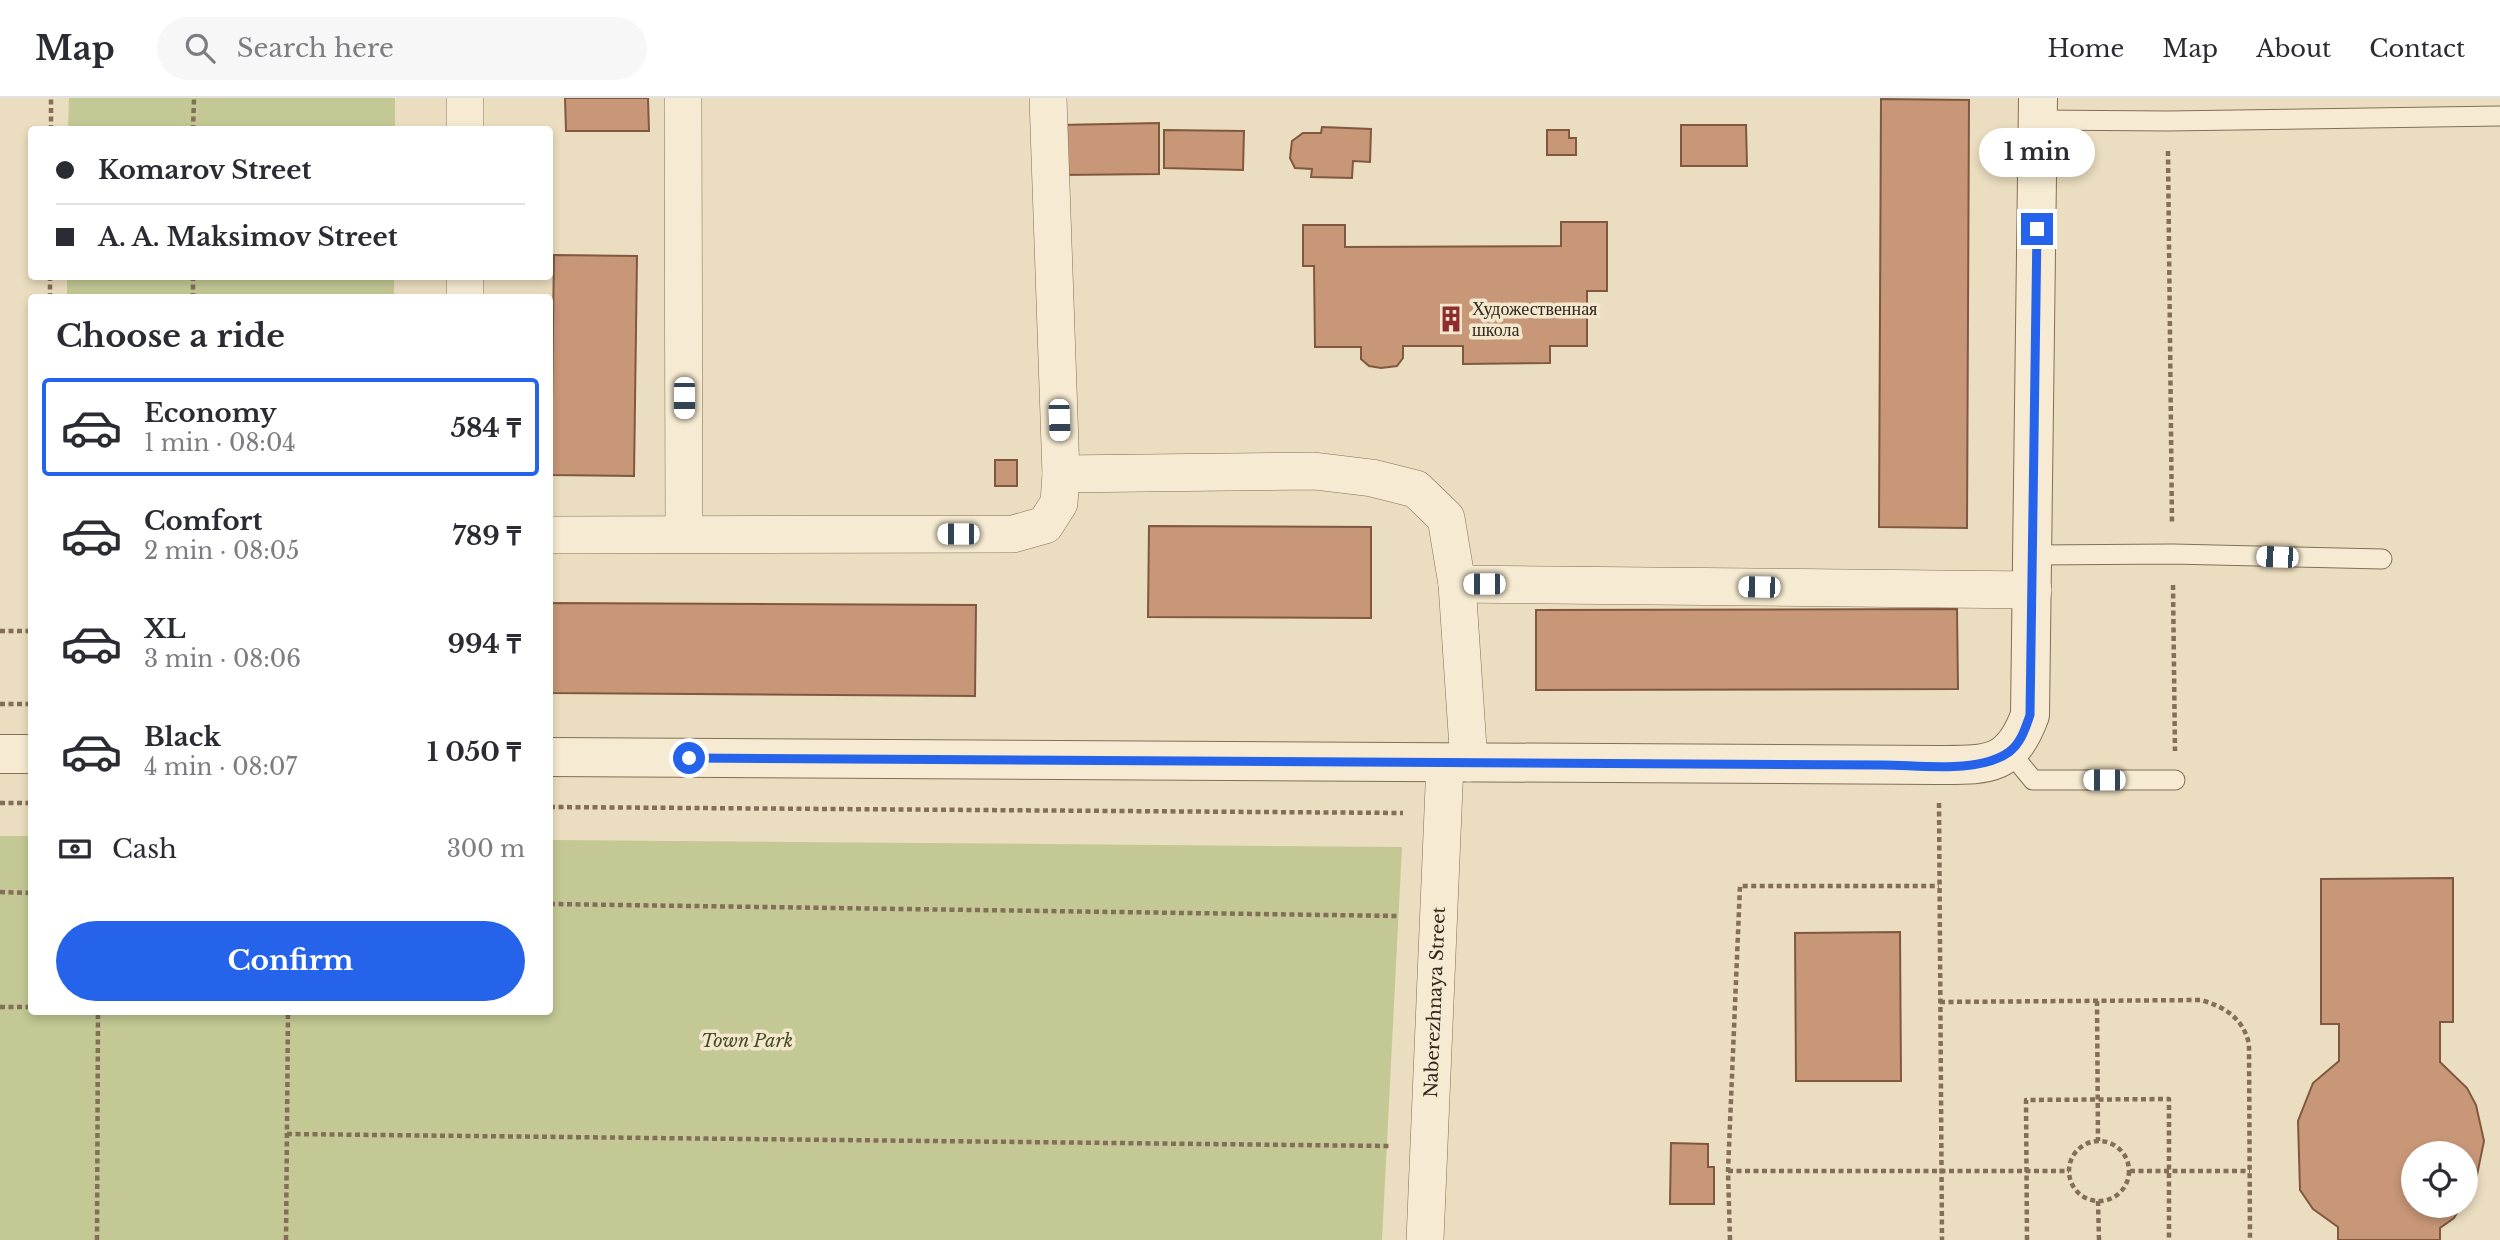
<!DOCTYPE html>
<html lang="en">
<head>
<meta charset="utf-8">
<style>
  :root { --surface:#fff; --page:#f7f7f7; --text:#2b2b33; --muted:#7c7c81; --line:#e1e1e2; --accent:#2563eb }
  body { margin:0; font-family:"Libre Baskerville",serif; background:var(--page); color:var(--text); height:100vh; display:flex; flex-direction:column; font-size:26px; white-space:nowrap }
  * { box-sizing:border-box; margin:0 }
  p { font-size:23px; color:var(--muted) }
  .icon { flex:none; width:38px; height:38px; fill:none; stroke:currentColor; stroke-width:2; stroke-linecap:round; stroke-linejoin:round }
  .map { position:relative; flex:1; overflow:hidden }
  .sheet { position:absolute; left:28px; top:196px; width:525px; height:721px; display:flex; flex-direction:column; background:var(--surface); border-radius:7px; box-shadow:0 4px 10px #0003 }
  .sheet>* { flex:none }
  .banner { position:absolute; left:28px; top:28px; width:525px; height:154px; border-radius:7px; box-shadow:0 4px 10px #0003; display:grid; align-content:center; height:154px; padding:0 28px; background:var(--surface) }
  .tools { position:absolute; left:2401px; top:1043px; display:grid; gap:14px }
  .tools a { display:grid; place-items:center; width:77px; height:77px; border-radius:50%; background:var(--surface); box-shadow:0 4px 10px #0003; font-size:35px }
  .end { position:absolute; width:32px; height:32px; margin:-16px; border:9px solid #2563eb; background:#fff; box-shadow:0 0 0 4px #fff }
  .from { border-radius:50% }
  .bubble { position:absolute; height:49px; border-radius:24px; background:var(--surface); box-shadow:0 4px 10px #0003; font-size:23px; font-weight:800; line-height:49px; text-align:center }
  .car { position:absolute; width:21px; height:42px; margin:-21px -10px; border-radius:9px; box-shadow:0 0 5px 2px #0007; background:linear-gradient(#fff 24%,#345 0 40%,#fff 0 76%,#345 0 86%,#fff 0) }
  .banner b { display:flex; align-items:center; gap:24px; height:66px; font-size:26px }
  .banner b+b { border-top:2px solid var(--line) }
  .banner i { width:18px; height:18px; background:var(--text) }
  ul { padding:0; list-style:none }
  li { display:flex; align-items:center; gap:21px; height:98px; margin:0 14px 10px; padding:0 14px; border:4px solid transparent; border-radius:7px }
  li div { flex:1 }
  li b { display:block; font-size:26px }
  li em { font-style:normal; font-weight:800 }
  li.on { border-color:var(--accent) }
  li>.icon { width:63px; height:63px; stroke-width:1.5 }
  h2 { padding:0 28px; font-size:32px; line-height:84px }
  .pay { display:flex; align-items:center; gap:18px; height:77px; padding:0 28px; font-size:26px }
  .pay p { margin-inline-start:auto }
  .action { display:flex; gap:14px; margin-top:auto; padding:14px 28px }
  .action a { flex:1; height:80px; border-radius:42px; background:var(--accent); color:#fff; font-size:28px; font-weight:800; line-height:80px; text-align:center }
  header { display:flex; align-items:center; gap:42px; box-sizing:border-box; height:98px; padding:0 35px; background:var(--surface); border-bottom:2px solid var(--line) }
  header strong { font-size:33px }
  nav { display:flex; gap:38px; margin-inline-start:auto; font-size:24px }
  .search { width:490px; height:63px; background:var(--page); display:flex; align-items:center; gap:18px; box-sizing:border-box; padding:0 24px; border-radius:38px; color:var(--muted); font-size:26px }
  .map>svg:first-child { display:block }
</style>
</head>
<body>
<header>
<strong>Map</strong>
<div class="search"><svg class="icon" aria-label="search" viewBox="0 0 24 24"><circle cx="10" cy="10" r="6"/><path d="M15 15l6 6"/></svg>Search here</div>
<nav><a>Home</a><a>Map</a><a>About</a><a>Contact</a></nav>
</header>
<div class="map">
<svg width="2500" height="1142" viewBox="0 0 2500 1142">
  <rect width="100%" height="100%" fill="#ebddbf"/>
  <g fill="#c3c894">
    <path d="M69 0H395V31H68Z"/>
    <rect x="67" y="179" width="327" height="20"/>
    <path d="M0 738H31L32 914H550V742L1402 749 1382 1142H0Z"/>
  </g>
  <g fill="#c79777" stroke="#805840" stroke-width="2">
    <path d="M565 0H648L649 33H566Z"/>
    <path d="M1881 1 1969 2 1967 430 1879 429Z"/>
    <path d="M1159 25V76L1060 77 1059 27Z"/>
    <path d="M1681 27H1746L1747 68H1681Z"/>
    <path d="M1322 29 1371 31 1370 64 1353 63 1352 80 1311 79 1312 71 1295 70 1290 60 1292 43 1303 35H1321Z"/>
    <path d="M1164 32 1244 33 1243 72 1164 70Z"/>
    <path d="M1547 32H1569V40H1576V57H1547Z"/>
    <path d="M1561 124H1607V193H1587V248H1550V265L1463 266V248H1403V260L1397 268 1381 270 1369 268 1361 261V249H1315L1314 168H1303V127H1345V149L1561 148Z"/>
    <path d="M554 157 637 158 634 378 551 377Z"/>
    <rect x="995" y="362" width="22" height="26"/>
    <path d="M1149 428 1371 429V520L1148 519Z"/>
    <path d="M550 505 976 507 975 598 550 595Z"/>
    <path d="M1957 511 1958 591 1536 592V512Z"/>
    <path d="M2453 780V924H2440V964L2467 990 2476 1007 2484 1043 2476 1082 2466 1100V1055H2413V1108H2461L2454 1120 2440 1130V1142H2338V1129L2313 1111 2300 1092 2298 1023 2313 985 2339 963V926H2321V781Z"/>
    <path d="M1900 834 1901 983H1796L1795 835Z"/>
    <path d="M1671 1045 1708 1046V1069H1714V1106H1670Z"/>
  </g>
  <g fill="none" stroke-linecap="round" stroke-linejoin="round">
    <g stroke="#836e58" stroke-width="21">
      <g id="service">
        <path d="M2038 22 2168 23 2500 18"/>
        <path d="M2034 457 2173 456 2382 461"/>
        <path d="M2010 654 2033 682H2175"/>
      </g>
    </g>
    <g stroke="#836e58" stroke-width="38">
      <g id="minor">
        <path d="M683 0 684 436"/>
        <path d="M465 32V0"/>
        <path d="M465 200V178"/>
        <path d="M1061 376 1314 373 1372 380 1416 391 1446 420 1457 486 1469 665"/>
        <path d="M550 437 1013 436 1045 427 1059 405 1061 376 1048 0"/>
        <path d="M1457 486 2033 492"/>
        <path id="s1" d="M1425 1142 1445 665"/>
      </g>
    </g>
    <g stroke="#836e58" stroke-width="40">
      <g id="tertiary">
        <path d="M0 656H32"/>
        <path d="M550 659 1938 667C1988 667 2011 669 2030 617L2038 0"/>
      </g>
    </g>
    <g stroke="#836e58" stroke-width="4.5" stroke-dasharray="5 3.5" stroke-linecap="butt">
      <path d="M51 32V0"/>
      <path d="M193 32 194 0"/>
      <path d="M2168 53 2172 426"/>
      <path d="M50 200V178"/>
      <path d="M193 200V178"/>
      <path d="M2173 487 2175 653"/>
      <path d="M0 533H32"/>
      <path d="M0 606H32"/>
      <path d="M0 705H32"/>
      <path d="M1939 705 1942 1142"/>
      <path d="M550 709 1403 715"/>
      <path d="M0 794 32 795"/>
      <path d="M550 806 1399 818"/>
      <path d="M2097 903 2098 1043"/>
      <path d="M1940 904 2201 902C2225 909 2243 920 2249 946L2250 1142"/>
      <path d="M0 909H32"/>
      <path d="M287 1036 1389 1048"/>
      <circle cx="2099" cy="1073" r="30"/>
      <path d="M1728 1073H2069"/>
      <path d="M2130 1073H2250"/>
      <path d="M2098 1103 2099 1142"/>
      <path d="M97 1142 98 914"/>
      <path d="M286 1142 288 914"/>
      <path d="M1730 1142 1728 1073 1740 788H1939"/>
      <path d="M2027 1142 2026 1002 2169 1001V1142"/>
    </g>
    <use href="#service" stroke="#f6ebd2" stroke-width="19"/>
    <use href="#minor" stroke="#f6ebd2" stroke-width="37"/>
    <use href="#tertiary" stroke="#f6ebd2" stroke-width="38"/>
  </g>
  <g fill="none" stroke-linecap="round" stroke-linejoin="round">
    <path stroke="#2563eb" stroke-width="9" d="M689 660 1883 667C1919 667 1979 676 2009 654 2021 645 2025 631 2030 617L2037 131"/>
  </g>
  <defs>
    <g id="building-bare" transform="scale(2.1)"><path d="M-4-6H4V6H1V3H-1V6H-4ZM-2.5-4.3h1.7v1.8h-1.7ZM.8-4.3h1.7v1.8H.8ZM-2.5-1h1.7V.8h-1.7ZM.8-1h1.7V.8H.8Z" fill="#8e2c2e" stroke="#f3e8ce" stroke-width="2.5" paint-order="stroke"/></g>
  </defs>
  <g fill-rule="evenodd">
    <use href="#building-bare" x="1451" y="221"/>
  </g>
  <g text-anchor="middle" dominant-baseline="central" stroke-width="7" stroke-linejoin="round" paint-order="stroke">
    <g font-size="18" fill="#33271c" stroke="#f3e8ce" text-anchor="start">
      <text x="1472" y="211">Художественная<tspan x="1472" dy="21">школа</tspan></text>
    </g>
    <g font-size="18" fill="#33271c" stroke="#f3e8ce">
      <text stroke="none"><textPath href="#s1" startOffset="238">Naberezhnaya Street</textPath></text>
    </g>
    <g font-size="18" font-style="italic" fill="#444e24" stroke="#f3e8ce">
      <text x="747" y="943">Town Park</text>
    </g>
  </g>
</svg>
<div class="tools">
<a><svg class="icon" aria-label="locate" viewBox="0 0 24 24"><circle cx="12" cy="12" r="6"/><path d="M12 2v4M12 18v4M2 12h4M18 12h4"/></svg></a>
</div>
<i class="end from" style="left:689px;top:660px"></i>
<i class="end" style="left:2037px;top:131px"></i>
<div class="bubble" style="left:1979px;top:30px;width:116px">1 min</div>
<i class="car" style="left:684px;top:300px;rotate:180deg"></i>
<i class="car" style="left:1059px;top:322px;rotate:178deg"></i>
<i class="car" style="left:958px;top:436px;rotate:270deg"></i>
<i class="car" style="left:2277px;top:459px;rotate:272deg"></i>
<i class="car" style="left:1484px;top:486px;rotate:270deg"></i>
<i class="car" style="left:1759px;top:489px;rotate:271deg"></i>
<i class="car" style="left:2104px;top:682px;rotate:270deg"></i>
<div class="banner">
<b><i class="from"></i>Komarov Street</b>
<b><i></i>A. A. Maksimov Street</b>
</div>
<section class="sheet">
<h2>Choose a ride</h2>
<ul>
<li class="on"><svg class="icon" aria-label="car" viewBox="0 0 24 24"><path d="M5 17H2v-5l4-1 3-4h7l3 4 3 1v5h-3M9 17h6M6 11h13"/><circle cx="7" cy="17" r="2"/><circle cx="17" cy="17" r="2"/></svg><div><b>Economy</b><p>1 min · 08:04</p></div><em>584 ₸</em></li>
<li><svg class="icon" aria-label="car" viewBox="0 0 24 24"><path d="M5 17H2v-5l4-1 3-4h7l3 4 3 1v5h-3M9 17h6M6 11h13"/><circle cx="7" cy="17" r="2"/><circle cx="17" cy="17" r="2"/></svg><div><b>Comfort</b><p>2 min · 08:05</p></div><em>789 ₸</em></li>
<li><svg class="icon" aria-label="car" viewBox="0 0 24 24"><path d="M5 17H2v-5l4-1 3-4h7l3 4 3 1v5h-3M9 17h6M6 11h13"/><circle cx="7" cy="17" r="2"/><circle cx="17" cy="17" r="2"/></svg><div><b>XL</b><p>3 min · 08:06</p></div><em>994 ₸</em></li>
<li><svg class="icon" aria-label="car" viewBox="0 0 24 24"><path d="M5 17H2v-5l4-1 3-4h7l3 4 3 1v5h-3M9 17h6M6 11h13"/><circle cx="7" cy="17" r="2"/><circle cx="17" cy="17" r="2"/></svg><div><b>Black</b><p>4 min · 08:07</p></div><em>1 050 ₸</em></li>
</ul>
<div class="pay"><svg class="icon" aria-label="cash" viewBox="0 0 24 24"><path d="M3 7h18v10H3z"/><circle cx="12" cy="12" r="2"/></svg>Cash<p>300 m</p></div>
<div class="action"><a>Confirm</a></div>
</section>
</div>
</body>
</html>
